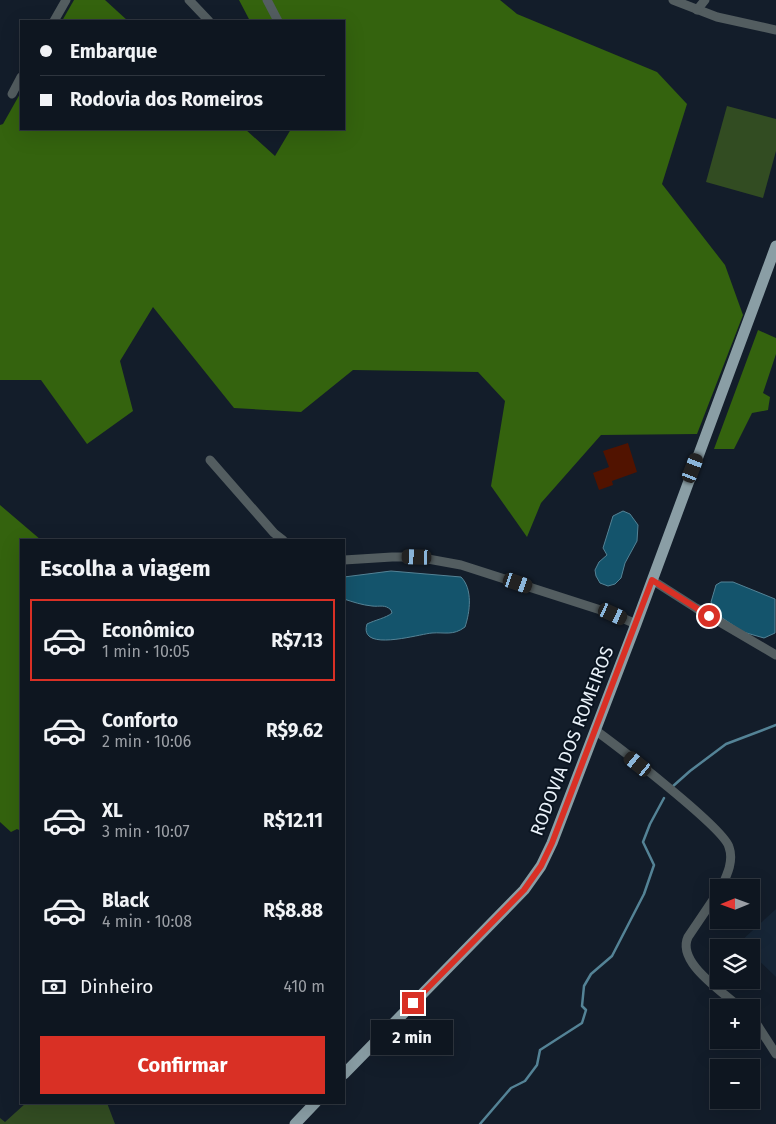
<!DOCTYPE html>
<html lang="pt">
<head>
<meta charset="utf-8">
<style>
  :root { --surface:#0e1620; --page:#171f29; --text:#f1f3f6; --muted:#9b9fa5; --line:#2e353e; --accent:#d93025 }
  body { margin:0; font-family:"Fira Sans",sans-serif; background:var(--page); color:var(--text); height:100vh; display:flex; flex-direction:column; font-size:19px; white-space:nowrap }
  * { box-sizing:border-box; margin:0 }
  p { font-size:16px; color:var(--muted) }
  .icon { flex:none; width:28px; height:28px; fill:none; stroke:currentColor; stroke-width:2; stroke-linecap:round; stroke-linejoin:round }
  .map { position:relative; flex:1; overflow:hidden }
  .drawer { position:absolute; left:20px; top:539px; width:325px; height:565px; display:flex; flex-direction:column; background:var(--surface); border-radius:0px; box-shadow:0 5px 20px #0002,0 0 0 1px var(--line) }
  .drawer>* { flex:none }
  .top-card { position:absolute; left:20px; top:20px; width:325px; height:110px; border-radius:0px; box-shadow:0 5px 20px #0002,0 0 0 1px var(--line); display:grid; align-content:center; height:110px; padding:0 20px; background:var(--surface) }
  .needle { width:32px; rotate:269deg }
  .fabs { position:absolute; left:710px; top:879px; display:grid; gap:10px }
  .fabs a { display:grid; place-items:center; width:50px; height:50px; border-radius:0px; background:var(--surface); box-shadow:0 5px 20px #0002,0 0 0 1px var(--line); font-size:25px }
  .end { position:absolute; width:22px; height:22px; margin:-11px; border:6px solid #d93025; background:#fff; box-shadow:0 0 0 2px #fff }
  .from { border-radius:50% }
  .bubble { position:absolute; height:35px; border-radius:0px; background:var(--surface); box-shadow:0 5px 20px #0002,0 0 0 1px var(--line); font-size:16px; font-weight:700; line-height:35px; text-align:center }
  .car { position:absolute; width:15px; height:30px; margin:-15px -8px; border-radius:6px; box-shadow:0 0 4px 1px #0007; background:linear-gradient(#222 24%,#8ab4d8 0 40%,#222 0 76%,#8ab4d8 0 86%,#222 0) }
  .top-card b { display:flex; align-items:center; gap:18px; height:48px; font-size:19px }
  .top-card b+b { border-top:1px solid var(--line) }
  .top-card i { width:12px; height:12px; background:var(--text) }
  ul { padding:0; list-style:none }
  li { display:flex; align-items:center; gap:15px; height:82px; margin:0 10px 8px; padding:0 10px; border:2px solid transparent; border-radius:0px }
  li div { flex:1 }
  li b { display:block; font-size:19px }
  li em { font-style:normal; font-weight:700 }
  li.on { border-color:var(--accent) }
  li>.icon { width:45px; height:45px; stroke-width:1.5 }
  h2 { padding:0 20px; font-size:22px; line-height:60px }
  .pay { display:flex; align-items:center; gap:12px; height:55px; padding:0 20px; font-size:19px }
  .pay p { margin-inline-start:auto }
  .primary-button { display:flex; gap:10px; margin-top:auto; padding:10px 20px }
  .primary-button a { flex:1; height:58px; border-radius:0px; background:var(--accent); color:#fff; font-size:20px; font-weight:700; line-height:58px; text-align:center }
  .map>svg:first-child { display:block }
</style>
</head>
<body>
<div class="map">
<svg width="776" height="1124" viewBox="0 0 776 1124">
  <rect width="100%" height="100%" fill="#131d2a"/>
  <path fill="#172637" d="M776 909V977L751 953V948L746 947 740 942Z"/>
  <g fill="#324c22">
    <path d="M727 106 776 119V151L763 198 706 182Z"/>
    <path d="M26 1103H107L115 1124H0V1118L5 1122Z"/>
  </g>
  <g fill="#34630e">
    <path d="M74 0H105L128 21H62Z"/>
    <path d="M239 0H500L517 14 657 72 687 104 662 184 725 265 743 315 697 434 601 435 541 503 527 537 491 486 505 401 478 372 353 370 301 412 234 408 153 307 120 361 133 411 87 444 41 380H0V125L3 124 21 92V129H245L275 156 291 129H344V21H250Z"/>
    <path d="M758 330 776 338V354L763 393 770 397 768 410 752 413 734 449H714Z"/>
    <path d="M0 505 41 540H21V831L17 829 11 832 0 822Z"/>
  </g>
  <g fill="#14546c" stroke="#548396">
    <path d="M623 511 630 514 638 525 637 541 625 563 621 578 615 584 608 586 600 583 596 576 595 570 599 562 607 555 603 548 613 516Z"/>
    <path d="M391 571 461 577C473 589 470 612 465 627 453 636 445 632 432 633 419 634 358 653 367 624 375 620 386 618 392 613L391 610C385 604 380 607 372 606 362 605 353 602 344 599V577Z"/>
    <path d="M721 582H733L775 599V633L764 638 743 632 715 613 711 602 716 585Z"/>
  </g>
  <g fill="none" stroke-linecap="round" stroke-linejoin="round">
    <g stroke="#548396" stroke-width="2.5">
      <path d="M672 787 690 771 726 744 776 725"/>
      <path d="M480 1124 511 1088 525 1081 537 1065 540 1050 582 1023 586 1010 582 1006 584 986 591 974 612 956 644 894 654 865 643 842 650 824 664 798"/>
    </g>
  </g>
  <path fill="#511300" d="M628 443 637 472 612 481 613 485 599 490 593 473 609 467 603 451Z"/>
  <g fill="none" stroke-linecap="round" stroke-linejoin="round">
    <g stroke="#535d60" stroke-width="9">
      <path d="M189 0 209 21"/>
      <path d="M267 0 278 21"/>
      <path d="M673 0 717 17 776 30"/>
      <path d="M697 10 705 0"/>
      <path d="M54 21 66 0"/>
      <path d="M12 94 21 77"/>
      <path d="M210 460 274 533 283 540"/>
      <path d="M344 560 392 557H417L461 565 613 614 636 624"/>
      <path d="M652 580 696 608 776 655"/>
      <path d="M595 730C617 746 724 828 729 847 734 861 727 875 721 888"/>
      <path d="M719 891 688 937C676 963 724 992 740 1008"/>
      <path d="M751 1018 756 1023 776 1054"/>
    </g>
    <g stroke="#8a9ea5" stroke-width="11">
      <path d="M344 1074 524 890 541 866 552 843 636 624 776 246"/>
      <path d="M295 1124 316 1102"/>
    </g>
  </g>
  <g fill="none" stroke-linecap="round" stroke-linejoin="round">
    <path stroke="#d93025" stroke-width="6" d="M413 1003 524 890 541 866 552 843 652 580 709 616"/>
  </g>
  <g text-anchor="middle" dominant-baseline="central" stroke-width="4" stroke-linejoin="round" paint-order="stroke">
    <g font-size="18" fill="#e9f1f9" stroke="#0a1420">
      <text transform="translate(572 741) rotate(-69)">RODOVIA DOS ROMEIROS</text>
    </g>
  </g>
</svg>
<div class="fabs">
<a><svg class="needle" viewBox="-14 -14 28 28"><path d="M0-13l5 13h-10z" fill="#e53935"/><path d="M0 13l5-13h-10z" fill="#9b9fa5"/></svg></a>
<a><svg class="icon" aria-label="layers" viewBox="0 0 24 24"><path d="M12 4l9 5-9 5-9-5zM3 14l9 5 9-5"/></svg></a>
<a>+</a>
<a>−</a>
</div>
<i class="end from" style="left:709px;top:616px"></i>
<i class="end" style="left:413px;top:1003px"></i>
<div class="bubble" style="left:371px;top:1020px;width:82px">2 min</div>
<i class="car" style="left:693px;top:468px;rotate:21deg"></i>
<i class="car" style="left:417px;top:557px;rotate:272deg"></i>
<i class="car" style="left:518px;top:583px;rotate:109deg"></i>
<i class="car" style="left:613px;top:614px;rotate:115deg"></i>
<i class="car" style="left:638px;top:764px;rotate:309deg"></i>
<div class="top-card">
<b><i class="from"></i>Embarque</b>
<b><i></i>Rodovia dos Romeiros</b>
</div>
<section class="drawer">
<h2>Escolha a viagem</h2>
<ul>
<li class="on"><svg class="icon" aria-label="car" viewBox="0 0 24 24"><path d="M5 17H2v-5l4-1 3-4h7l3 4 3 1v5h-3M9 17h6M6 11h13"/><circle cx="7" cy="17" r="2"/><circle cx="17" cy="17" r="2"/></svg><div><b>Econômico</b><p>1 min · 10:05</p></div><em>R$7.13</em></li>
<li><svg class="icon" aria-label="car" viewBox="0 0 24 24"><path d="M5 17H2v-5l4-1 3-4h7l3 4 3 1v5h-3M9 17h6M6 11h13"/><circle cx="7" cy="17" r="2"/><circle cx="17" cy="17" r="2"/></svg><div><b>Conforto</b><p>2 min · 10:06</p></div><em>R$9.62</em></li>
<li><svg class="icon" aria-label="car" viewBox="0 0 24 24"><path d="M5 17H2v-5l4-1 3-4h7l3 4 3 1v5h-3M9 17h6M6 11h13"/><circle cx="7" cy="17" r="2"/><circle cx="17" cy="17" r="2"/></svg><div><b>XL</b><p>3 min · 10:07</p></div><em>R$12.11</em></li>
<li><svg class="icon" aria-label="car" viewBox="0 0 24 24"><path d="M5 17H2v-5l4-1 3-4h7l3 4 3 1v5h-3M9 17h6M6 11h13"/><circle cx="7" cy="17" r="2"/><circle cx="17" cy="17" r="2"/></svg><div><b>Black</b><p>4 min · 10:08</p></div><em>R$8.88</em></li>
</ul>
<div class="pay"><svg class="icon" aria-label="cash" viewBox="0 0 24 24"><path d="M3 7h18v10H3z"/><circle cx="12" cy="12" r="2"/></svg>Dinheiro<p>410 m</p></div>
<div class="primary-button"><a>Confirmar</a></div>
</section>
</div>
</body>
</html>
